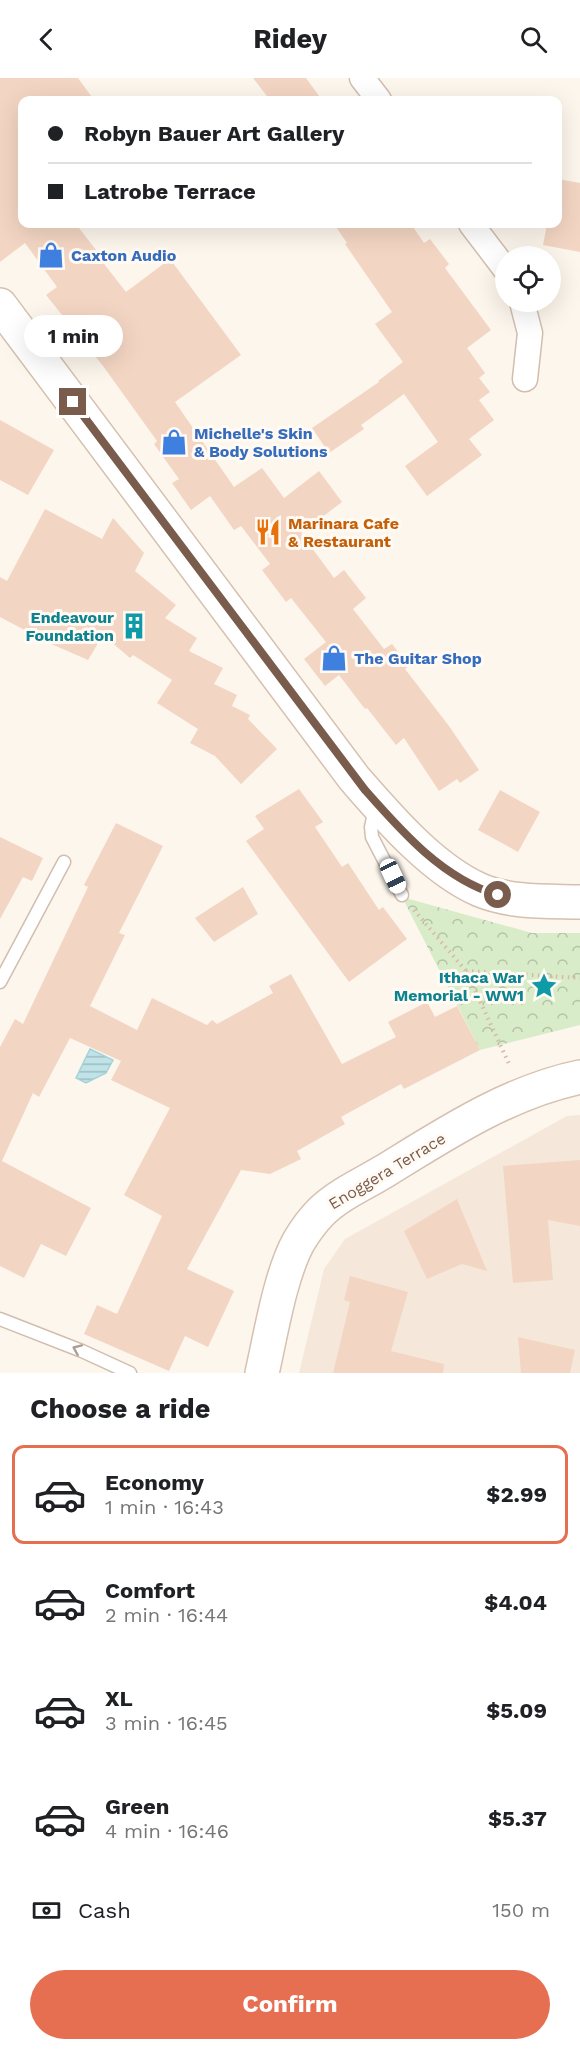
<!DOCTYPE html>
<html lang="en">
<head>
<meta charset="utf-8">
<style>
  :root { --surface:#fff; --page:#f2f2f2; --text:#202124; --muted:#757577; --line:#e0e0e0; --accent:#e76f51 }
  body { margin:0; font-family:"Work Sans",sans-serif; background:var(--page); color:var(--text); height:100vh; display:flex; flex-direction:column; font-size:22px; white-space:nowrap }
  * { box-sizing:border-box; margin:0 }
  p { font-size:20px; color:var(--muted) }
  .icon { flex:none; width:33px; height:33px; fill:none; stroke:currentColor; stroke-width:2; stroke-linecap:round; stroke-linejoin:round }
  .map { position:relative; height:1295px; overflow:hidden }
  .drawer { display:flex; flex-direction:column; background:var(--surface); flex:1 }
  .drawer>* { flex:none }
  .banner { position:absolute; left:18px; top:18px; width:544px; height:132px; border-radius:12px; box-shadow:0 6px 24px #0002; display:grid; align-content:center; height:132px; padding:0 30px; background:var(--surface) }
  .buttons { position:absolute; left:495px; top:168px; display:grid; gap:12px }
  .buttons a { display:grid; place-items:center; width:66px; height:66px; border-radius:50%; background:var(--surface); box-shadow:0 6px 24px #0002; font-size:30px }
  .end { position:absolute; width:27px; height:27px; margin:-14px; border:8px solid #7a5c4d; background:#fff; box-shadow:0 0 0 3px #fff }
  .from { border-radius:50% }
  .bubble { position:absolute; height:42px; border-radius:21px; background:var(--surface); box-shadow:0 6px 24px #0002; font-size:20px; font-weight:700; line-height:42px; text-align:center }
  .car { position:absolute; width:18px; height:36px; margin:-18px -9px; border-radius:8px; box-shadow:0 0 4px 2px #0007; background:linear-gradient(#fff 24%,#345 0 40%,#fff 0 76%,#345 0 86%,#fff 0) }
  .banner b { display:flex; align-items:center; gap:21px; height:57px; font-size:22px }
  .banner b+b { border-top:2px solid var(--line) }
  .banner i { width:15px; height:15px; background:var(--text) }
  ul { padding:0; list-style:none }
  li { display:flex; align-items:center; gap:18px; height:99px; margin:0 12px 9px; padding:0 18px; border:3px solid transparent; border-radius:12px }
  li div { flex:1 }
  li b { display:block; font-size:22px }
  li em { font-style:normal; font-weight:700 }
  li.active { border-color:var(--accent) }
  li>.icon { width:54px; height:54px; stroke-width:1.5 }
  h2 { padding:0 30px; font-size:27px; line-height:72px }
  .pay { display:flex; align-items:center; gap:15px; height:66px; padding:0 30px; font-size:22px }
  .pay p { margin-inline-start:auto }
  .primary-button { display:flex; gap:12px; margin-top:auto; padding:12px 30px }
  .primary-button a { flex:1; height:69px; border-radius:36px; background:var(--accent); color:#fff; font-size:24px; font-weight:700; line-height:69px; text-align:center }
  header { display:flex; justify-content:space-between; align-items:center; height:78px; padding:0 30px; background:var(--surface); font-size:27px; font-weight:700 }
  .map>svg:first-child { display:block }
</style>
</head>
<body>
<header><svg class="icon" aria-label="back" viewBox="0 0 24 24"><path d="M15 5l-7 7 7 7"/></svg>Ridey<svg class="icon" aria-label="search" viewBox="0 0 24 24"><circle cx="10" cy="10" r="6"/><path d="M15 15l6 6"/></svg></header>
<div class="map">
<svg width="580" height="1295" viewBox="0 0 580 1295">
  <defs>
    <pattern id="forest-crowns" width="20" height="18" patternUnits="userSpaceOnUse" patternTransform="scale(1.5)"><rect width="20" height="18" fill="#d8ecc9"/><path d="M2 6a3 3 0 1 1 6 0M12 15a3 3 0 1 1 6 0" fill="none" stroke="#b4c2a5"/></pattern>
    <pattern id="water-rules" width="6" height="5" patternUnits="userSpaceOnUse" patternTransform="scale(1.5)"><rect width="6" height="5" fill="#bfe3e8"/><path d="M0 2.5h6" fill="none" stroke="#a0bbbe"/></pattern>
  </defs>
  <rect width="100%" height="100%" fill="#fdf6ec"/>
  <path fill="#f5e8da" d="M580 1037V1295H299L324 1191 345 1161 567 1038Z"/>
  <path fill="url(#forest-crowns)" d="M402 819 532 855H580V947L480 972Z"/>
  <path fill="url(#water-rules)" stroke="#a5d3da" stroke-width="1.5" d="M90 971 113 982 106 995 86 1005 76 1000Z"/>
  <g fill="#f3d5c3">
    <path d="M0 0H78L94 22H22V146H76L96 172 94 173 126 214 170 181 241 277 175 324 234 409 262 390 284 420 319 393 342 424 301 455 334 500 344 492 366 520 353 531 384 571 392 566 409 588 405 591 449 648 479 692 460 705 457 701 439 713 404 660 396 667 367 630 365 631 339 597 325 608 304 581 326 564 291 520 286 524 262 492 270 486 241 448 234 452 210 418 191 432 172 405 179 401 154 366 157 363 103 288 46 217 57 209 25 165 0 184Z"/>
    <path d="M253 0H306L322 22H270Z"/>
    <path d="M558 101 580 105V174L543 167 547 146H558Z"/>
    <path d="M334 146H411L424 165 430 161 449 186 445 190 491 252 467 270 485 295 479 300 490 314 479 322 494 342 469 361 482 377 427 418 405 388 438 364 404 316 361 347 364 351 329 375 312 350 379 304 378 303 403 284 375 246 392 234 345 166 347 165Z"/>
    <path d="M0 342 54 372 28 417 0 402Z"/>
    <path d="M45 431 102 461 113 440 144 475 135 493 176 527 165 540 197 560 189 573 223 590 214 606 237 617 232 628 250 637 248 641 277 671 241 706 215 678 190 665 198 651 157 625 172 602 133 577 130 580 103 557 88 582 49 565 0 539V499L7 503Z"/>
    <path d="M299 711 323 744 315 749 342 789 348 785 379 832 383 829 407 861 349 904 246 763 264 751 255 738Z"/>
    <path d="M500 712 540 734 518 774 478 752Z"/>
    <path d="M116 745 163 768 119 855 125 857 90 928 137 952 152 920 207 947 212 942 217 946 273 915 269 908 291 896 342 986 396 959 388 944 427 924 435 939 457 928 480 972 404 1011 401 1006 341 1039 345 1046 297 1073 301 1081 270 1096 241 1092 187 1191 234 1213 208 1269 185 1258 169 1293 84 1256 97 1227 117 1236 162 1138 124 1117 170 1030 111 1002 121 983 70 960 39 1019 33 1015 2 1083 91 1130 66 1178 41 1166 24 1200 0 1188V969L15 941 23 946 88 809 84 807Z"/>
    <path d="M0 759 43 780 32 803 23 799 0 841Z"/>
    <path d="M243 809 258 836 214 864 195 840Z"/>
    <path d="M580 1082V1148L548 1142 553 1202 513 1205 503 1088Z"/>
    <path d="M457 1121 487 1193 462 1186 427 1201 404 1153Z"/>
    <path d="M350 1198 408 1214 391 1273 444 1286 443 1295H333L350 1224 344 1222Z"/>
    <path d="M518 1259 575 1272 570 1295H521Z"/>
  </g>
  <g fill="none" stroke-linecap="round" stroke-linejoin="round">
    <g stroke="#d1beb0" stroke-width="15">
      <g id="service">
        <path d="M375 731 371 749 372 759 402 817"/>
        <path d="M0 904 64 784"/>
        <path d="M0 1241 82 1273 130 1295"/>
      </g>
    </g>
    <g stroke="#d1beb0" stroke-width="27">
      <g id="minor">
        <path d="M362 0 379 22"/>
        <path d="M471 146 506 192"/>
        <path d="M522 224 530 255 525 301"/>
      </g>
    </g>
    <g stroke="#d6c0b0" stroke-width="36">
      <g id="secondary">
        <path d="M0 227 354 700C388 739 432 791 480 812 511 825 547 823 580 824"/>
        <path d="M262 1295C271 1256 280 1197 299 1163 305 1153 313 1142 321 1134 338 1117 363 1106 383 1094 445 1056 508 1014 580 999"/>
      </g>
    </g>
    <g stroke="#d9b8a5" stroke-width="4" stroke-dasharray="1.5 4.5" stroke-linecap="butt">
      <path d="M414 832 466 893 510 988"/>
      <path d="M466 893 580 900"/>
    </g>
    <use href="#service" stroke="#fff" stroke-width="12"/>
    <use href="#minor" stroke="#fff" stroke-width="24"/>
    <use href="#secondary" stroke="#fff" stroke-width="33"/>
  </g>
  <defs><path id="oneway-chevron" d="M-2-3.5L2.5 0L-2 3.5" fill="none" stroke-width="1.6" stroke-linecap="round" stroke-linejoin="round" transform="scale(1.5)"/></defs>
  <use stroke="#af9d94" href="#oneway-chevron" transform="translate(77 1271) rotate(-157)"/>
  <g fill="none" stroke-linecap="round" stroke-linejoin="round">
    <path stroke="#7a5c4d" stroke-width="8" d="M73 324 365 712C402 754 443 801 498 817"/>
  </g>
  <defs>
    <g id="shop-bare" transform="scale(2.07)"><path d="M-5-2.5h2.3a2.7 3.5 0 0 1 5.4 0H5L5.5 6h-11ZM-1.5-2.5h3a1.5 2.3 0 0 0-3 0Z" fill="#3f7fe0" stroke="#fffaf3" stroke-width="2.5" paint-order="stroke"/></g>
    <g id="restaurant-bare" transform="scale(2.07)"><path d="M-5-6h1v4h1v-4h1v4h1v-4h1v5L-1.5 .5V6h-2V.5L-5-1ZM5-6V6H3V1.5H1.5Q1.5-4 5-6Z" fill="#e8710a" stroke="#fffaf3" stroke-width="2.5" paint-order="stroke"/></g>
    <g id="building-bare" transform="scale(2.07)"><path d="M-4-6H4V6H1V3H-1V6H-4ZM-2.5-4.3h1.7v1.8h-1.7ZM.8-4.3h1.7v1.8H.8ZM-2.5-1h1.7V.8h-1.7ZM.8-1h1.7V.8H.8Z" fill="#0f9aa8" stroke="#fffaf3" stroke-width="2.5" paint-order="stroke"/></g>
    <g id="sight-bare" transform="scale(2.07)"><path d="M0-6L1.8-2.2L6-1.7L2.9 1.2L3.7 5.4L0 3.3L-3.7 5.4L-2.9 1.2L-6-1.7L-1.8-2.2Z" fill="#0f9aa8" stroke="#fffaf3" stroke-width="2.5" paint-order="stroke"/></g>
  </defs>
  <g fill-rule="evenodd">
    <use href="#shop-bare" x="51" y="177"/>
    <use href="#shop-bare" x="174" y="364"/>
    <use href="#restaurant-bare" x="268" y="454"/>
    <use href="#building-bare" x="134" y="548"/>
    <use href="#shop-bare" x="334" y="580"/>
    <use href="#sight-bare" x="544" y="908"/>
  </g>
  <g text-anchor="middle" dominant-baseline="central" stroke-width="6" stroke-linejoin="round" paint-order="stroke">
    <g font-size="16" font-weight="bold" fill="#366cbe" stroke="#fffaf3" text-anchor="start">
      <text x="71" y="177">Caxton Audio</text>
      <text x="194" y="355">Michelle's Skin<tspan x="194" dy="18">&amp; Body Solutions</tspan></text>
      <text x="354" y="580">The Guitar Shop</text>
    </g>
    <g font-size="16" font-weight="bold" fill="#c56008" stroke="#fffaf3" text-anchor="start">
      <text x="288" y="445">Marinara Cafe<tspan x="288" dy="18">&amp; Restaurant</tspan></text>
    </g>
    <g font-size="16" font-weight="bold" fill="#0d838f" stroke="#fffaf3" text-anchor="end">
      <text x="114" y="539">Endeavour<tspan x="114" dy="18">Foundation</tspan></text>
      <text x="524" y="899">Ithaca War<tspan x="524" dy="18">Memorial - WW1</tspan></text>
    </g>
    <g font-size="16" fill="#7a5c4d" stroke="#fffaf3">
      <text transform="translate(387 1093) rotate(-31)">Enoggera Terrace</text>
    </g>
  </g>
</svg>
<div class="buttons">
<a><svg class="icon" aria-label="locate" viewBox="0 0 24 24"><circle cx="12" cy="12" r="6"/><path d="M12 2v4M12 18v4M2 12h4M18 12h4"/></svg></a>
</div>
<i class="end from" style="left:498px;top:817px"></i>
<i class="end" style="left:73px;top:324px"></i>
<div class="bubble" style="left:24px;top:237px;width:99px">1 min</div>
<i class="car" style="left:393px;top:798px;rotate:155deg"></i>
<div class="banner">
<b><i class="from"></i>Robyn Bauer Art Gallery</b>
<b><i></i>Latrobe Terrace</b>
</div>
</div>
<section class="drawer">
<h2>Choose a ride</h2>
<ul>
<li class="active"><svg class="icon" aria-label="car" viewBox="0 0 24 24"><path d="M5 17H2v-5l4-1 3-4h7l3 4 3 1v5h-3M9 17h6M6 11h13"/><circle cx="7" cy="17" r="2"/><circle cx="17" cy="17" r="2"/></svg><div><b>Economy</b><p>1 min · 16:43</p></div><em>$2.99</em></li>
<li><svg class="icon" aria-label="car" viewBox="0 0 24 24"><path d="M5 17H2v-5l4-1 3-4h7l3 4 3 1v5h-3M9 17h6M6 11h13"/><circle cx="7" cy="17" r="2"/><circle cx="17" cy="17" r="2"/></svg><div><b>Comfort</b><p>2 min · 16:44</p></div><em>$4.04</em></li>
<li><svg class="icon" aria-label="car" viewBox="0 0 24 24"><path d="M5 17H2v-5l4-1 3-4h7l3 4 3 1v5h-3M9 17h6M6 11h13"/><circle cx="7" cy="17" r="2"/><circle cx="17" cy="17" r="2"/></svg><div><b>XL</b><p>3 min · 16:45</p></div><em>$5.09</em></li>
<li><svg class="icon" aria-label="car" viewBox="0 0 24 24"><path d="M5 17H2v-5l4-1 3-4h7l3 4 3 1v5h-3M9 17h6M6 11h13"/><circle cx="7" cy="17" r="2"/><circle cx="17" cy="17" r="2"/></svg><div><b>Green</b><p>4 min · 16:46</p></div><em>$5.37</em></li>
</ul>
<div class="pay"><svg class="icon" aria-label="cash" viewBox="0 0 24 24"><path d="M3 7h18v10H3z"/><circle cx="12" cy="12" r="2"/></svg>Cash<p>150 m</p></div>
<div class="primary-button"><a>Confirm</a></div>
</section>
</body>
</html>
